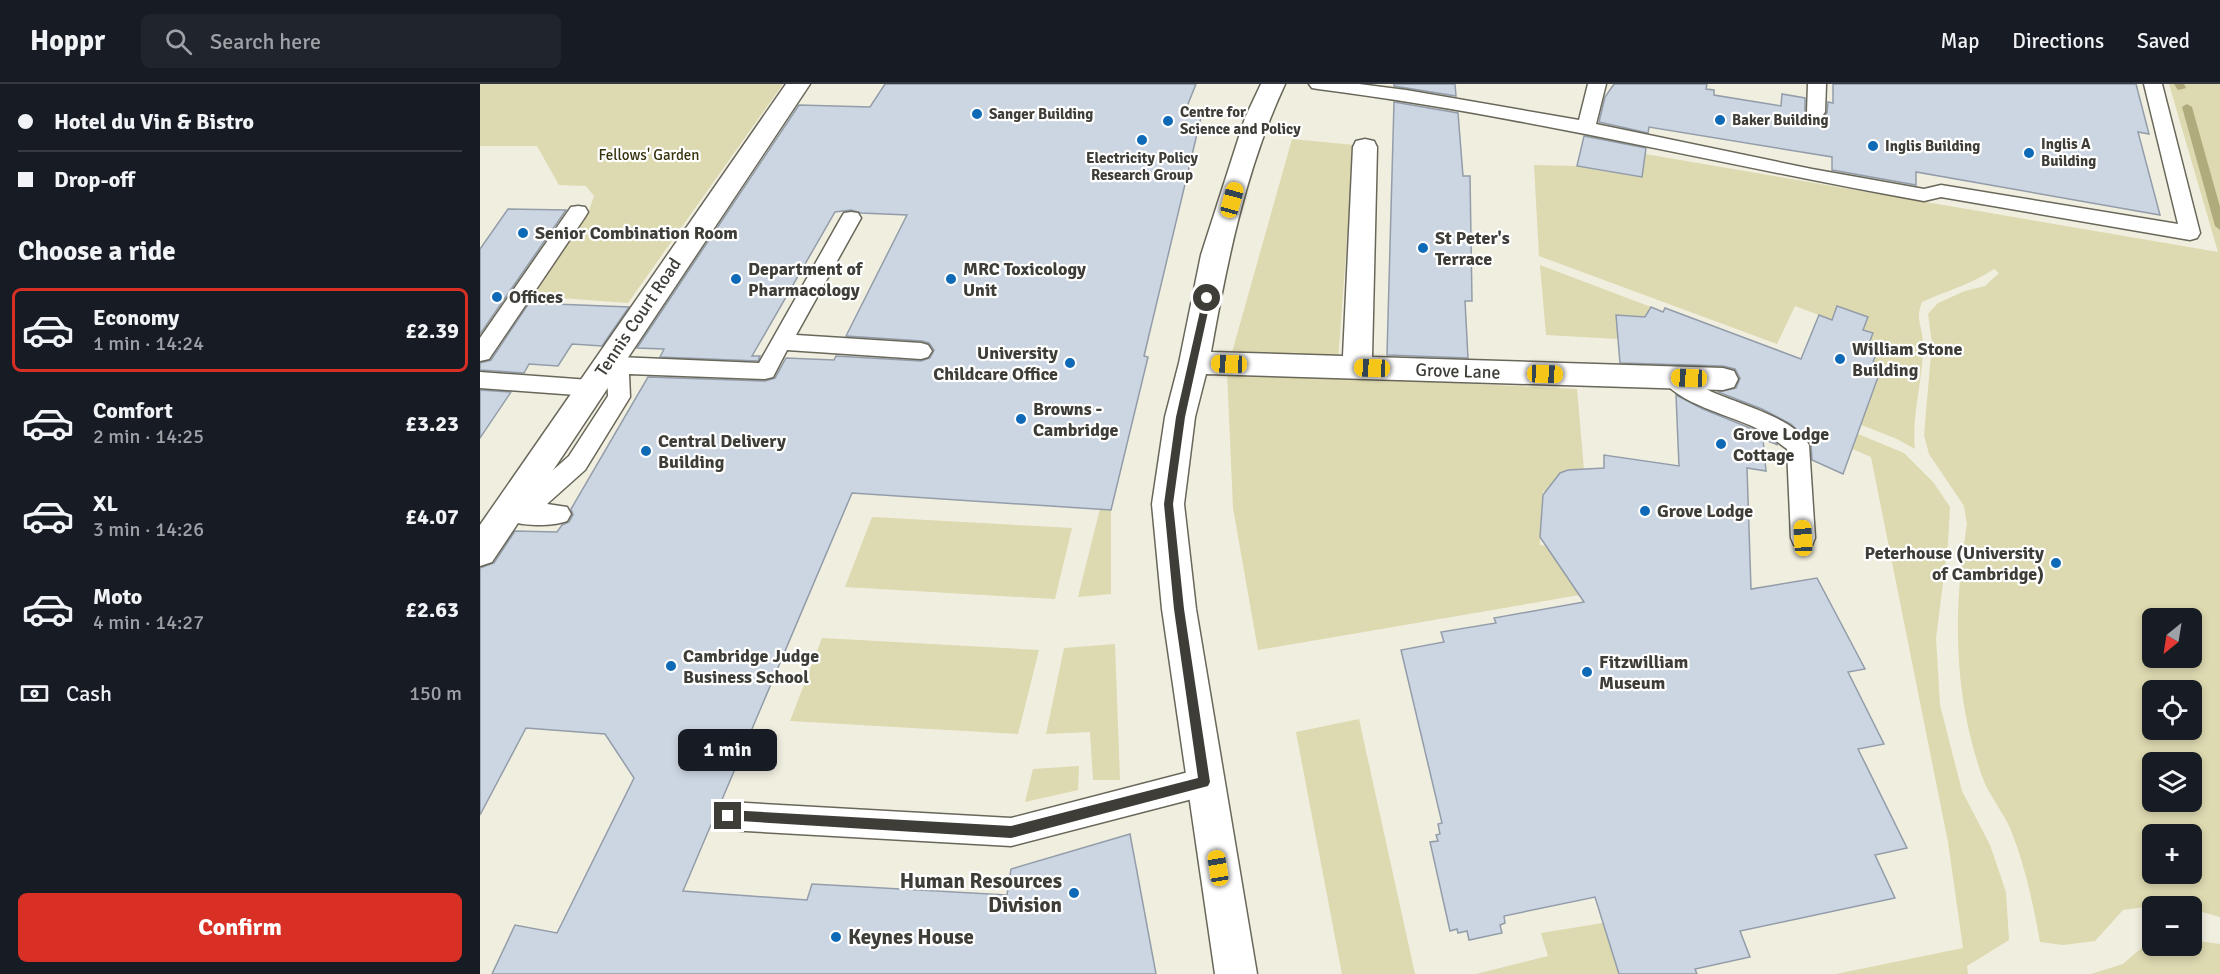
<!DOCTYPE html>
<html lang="en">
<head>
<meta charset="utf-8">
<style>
  :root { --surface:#171b24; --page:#20242c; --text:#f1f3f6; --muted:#9ea1a6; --line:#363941; --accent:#d93025 }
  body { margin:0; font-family:Signika,sans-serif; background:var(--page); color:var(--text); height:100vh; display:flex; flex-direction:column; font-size:22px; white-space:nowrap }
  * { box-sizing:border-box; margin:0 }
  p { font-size:20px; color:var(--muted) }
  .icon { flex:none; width:33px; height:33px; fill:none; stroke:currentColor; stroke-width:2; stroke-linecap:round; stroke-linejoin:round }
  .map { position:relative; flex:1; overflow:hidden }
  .sheet { display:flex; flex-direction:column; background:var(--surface); width:480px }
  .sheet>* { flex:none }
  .guide { display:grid; align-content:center; height:132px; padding:0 18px; background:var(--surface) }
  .needle { width:39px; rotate:210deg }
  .fabs { position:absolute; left:1662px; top:524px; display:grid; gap:12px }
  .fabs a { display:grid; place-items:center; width:60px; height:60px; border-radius:9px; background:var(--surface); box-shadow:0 3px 9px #0003; font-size:30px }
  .end { position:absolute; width:27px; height:27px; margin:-14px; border:8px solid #3e3d37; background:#fff; box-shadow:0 0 0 3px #fff }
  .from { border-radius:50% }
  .bubble { position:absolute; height:42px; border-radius:9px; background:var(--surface); box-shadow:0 3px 9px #0003; font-size:20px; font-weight:700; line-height:42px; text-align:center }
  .car { position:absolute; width:18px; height:36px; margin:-18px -9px; border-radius:8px; box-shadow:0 0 4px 2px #0007; background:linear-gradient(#f5c518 24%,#345 0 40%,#f5c518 0 76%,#345 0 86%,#f5c518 0) }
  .guide b { display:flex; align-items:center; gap:21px; height:57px; font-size:22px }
  .guide b+b { border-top:2px solid var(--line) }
  .guide i { width:15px; height:15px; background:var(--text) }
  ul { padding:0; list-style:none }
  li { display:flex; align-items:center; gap:18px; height:84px; margin:0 12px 9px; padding:0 6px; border:3px solid transparent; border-radius:9px }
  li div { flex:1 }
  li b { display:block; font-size:22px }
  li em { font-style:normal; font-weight:700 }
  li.active { border-color:var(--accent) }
  li>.icon { width:54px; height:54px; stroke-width:1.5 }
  h2 { padding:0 18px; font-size:27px; line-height:72px }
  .pay { display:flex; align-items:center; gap:15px; height:66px; padding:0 18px; font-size:22px }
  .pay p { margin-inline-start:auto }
  .primary-button { display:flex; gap:12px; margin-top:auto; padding:12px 18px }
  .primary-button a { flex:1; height:69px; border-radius:9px; background:var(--accent); color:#fff; font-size:24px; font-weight:700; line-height:69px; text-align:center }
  header { display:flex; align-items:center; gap:36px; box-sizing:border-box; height:84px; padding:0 30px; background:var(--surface); border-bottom:2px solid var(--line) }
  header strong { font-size:28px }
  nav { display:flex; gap:33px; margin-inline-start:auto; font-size:21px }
  .search { width:420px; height:54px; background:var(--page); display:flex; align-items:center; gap:15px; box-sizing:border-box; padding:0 21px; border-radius:9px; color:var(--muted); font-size:22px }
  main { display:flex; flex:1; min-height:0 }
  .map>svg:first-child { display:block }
</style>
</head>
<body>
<header>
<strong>Hoppr</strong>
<div class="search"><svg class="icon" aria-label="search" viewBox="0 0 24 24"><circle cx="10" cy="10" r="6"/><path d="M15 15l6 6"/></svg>Search here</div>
<nav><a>Map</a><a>Directions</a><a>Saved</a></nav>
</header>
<main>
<section class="sheet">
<div class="guide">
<b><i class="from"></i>Hotel du Vin &amp; Bistro</b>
<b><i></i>Drop-off</b>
</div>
<h2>Choose a ride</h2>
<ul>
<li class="active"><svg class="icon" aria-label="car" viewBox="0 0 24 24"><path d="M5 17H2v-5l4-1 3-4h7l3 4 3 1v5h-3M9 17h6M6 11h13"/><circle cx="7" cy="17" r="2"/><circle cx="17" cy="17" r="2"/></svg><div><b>Economy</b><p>1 min · 14:24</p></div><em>£2.39</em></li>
<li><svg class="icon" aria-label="car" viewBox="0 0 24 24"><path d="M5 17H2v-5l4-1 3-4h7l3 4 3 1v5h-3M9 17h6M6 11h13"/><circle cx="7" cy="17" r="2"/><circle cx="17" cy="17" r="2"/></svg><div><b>Comfort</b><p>2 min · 14:25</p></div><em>£3.23</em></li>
<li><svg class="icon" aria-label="car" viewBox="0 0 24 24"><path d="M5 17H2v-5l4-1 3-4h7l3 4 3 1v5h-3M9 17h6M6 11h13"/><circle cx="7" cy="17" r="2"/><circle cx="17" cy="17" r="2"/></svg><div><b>XL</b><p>3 min · 14:26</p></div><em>£4.07</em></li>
<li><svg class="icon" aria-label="car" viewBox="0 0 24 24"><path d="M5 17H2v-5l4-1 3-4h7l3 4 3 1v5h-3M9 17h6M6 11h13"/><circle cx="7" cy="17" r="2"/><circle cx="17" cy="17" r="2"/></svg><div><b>Moto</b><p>4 min · 14:27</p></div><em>£2.63</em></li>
</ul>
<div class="pay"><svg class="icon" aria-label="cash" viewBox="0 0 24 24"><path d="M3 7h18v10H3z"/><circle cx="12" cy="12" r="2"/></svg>Cash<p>150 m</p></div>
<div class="primary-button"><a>Confirm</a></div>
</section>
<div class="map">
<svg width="1740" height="890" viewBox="0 0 1740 890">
  <rect width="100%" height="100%" fill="#f0eedf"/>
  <g fill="#ddd9b0" fill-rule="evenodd">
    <path d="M0 0H303L148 219 53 212 108 130 114 112 106 102 79 101 57 62H0Z"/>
    <path d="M1689 0H1740V833L1712 825V822H1672L1643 826 1615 857 1583 861 1560 858C1553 819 1545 781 1530 744 1522 726 1508 710 1502 692 1473 609 1473 526 1487 440L1484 422 1449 370 1444 351 1452 259 1448 230 1458 219 1485 207 1505 202 1519 189 1514 185C1492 200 1466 207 1442 218 1435 235 1442 241 1443 258 1444 294 1431 330 1435 365L1417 355 1339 324 1390 313 1402 282 1393 278 1397 266 1388 262 1392 249 1383 246 1388 234 1357 223 1352 236 1315 222 1297 260 1059 172 1054 81 1097 82 1162 93 1165 70 1738 168ZM1672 534H1712V573H1672ZM1672 606H1712V645H1672ZM1672 678H1712V717H1672ZM1672 750H1712V789H1672Z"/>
    <path d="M812 55 874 61 858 277 751 272Z"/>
    <path d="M1060 181 1171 223 1163 236 1152 232 1136 231 1138 255 1066 251Z"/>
    <path d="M747 288 1097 305 1104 386C1082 384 1075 387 1075 410L1063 407 1060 461 1217 491 778 566 753 424Z"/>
    <path d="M1337 333 1424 369 1453 398 1470 423 1468 460 1456 554 1460 621 1482 707 1510 761 1526 808 1529 856 1487 882 1488 890H1356L1483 864 1468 758 1391 373 1354 357Z"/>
    <path d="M620 425H631V510L598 513Z"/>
    <path d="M392 433 592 444 575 515 365 503Z"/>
    <path d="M342 554 559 566 538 650 310 637Z"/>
    <path d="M635 560 640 696H613L610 648 566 650 584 564Z"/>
    <path d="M879 635 935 890H862L816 648Z"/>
    <path d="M599 682 598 706 545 718 553 685Z"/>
    <path d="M1123 839 1139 890H996L1068 872 1061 849Z"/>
    <path d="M1672 855V861H1712V856L1740 860V890H1611L1643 880Z"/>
  </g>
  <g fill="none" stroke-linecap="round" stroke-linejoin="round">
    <g fill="#b0ab7d" fill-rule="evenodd">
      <path d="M1694 0H1704L1706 4 1698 6Z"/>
      <path d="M1707 20 1712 23 1740 123V146L1735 142 1702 23Z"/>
    </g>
  </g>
  <g fill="#ccd6e2" stroke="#939da9" stroke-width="1.5">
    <path d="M405 0H716L706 25H723L664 272 668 273 631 426 372 409 241 718 236 721 232 731 233 736 203 807 327 816 332 800 527 811 531 785 650 750 676 890H12L35 841 77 849 154 694 125 650 46 644 0 731V484L14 479 35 447 77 448 82 441 89 438 93 431 91 425 168 293 285 297 295 294 306 274 354 276 356 272 441 277 450 274 454 266 449 259 442 257 366 252 427 131 381 129 371 126 355 128 272 272H280L278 277 180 273 184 265 157 264 319 21 390 23Z"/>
    <path d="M914 0H975L976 12 914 2Z"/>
    <path d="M1134 0H1227L1226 5 1234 6V11L1301 22 1302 10 1325 14V28L1330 34H1342L1347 29 1348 18 1353 19V0H1656L1669 50 1658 48 1680 131 1436 88V101L1352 86V73L1169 43 1168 49 1119 38 1125 13Z"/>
    <path d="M914 18 978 29 983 92H990L992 217H985L988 274 907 271Z"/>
    <path d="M1104 52 1166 64 1162 93 1097 82Z"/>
    <path d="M28 125 86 126 0 250V165Z"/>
    <path d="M49 219 149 223 122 262 92 260 78 282 49 280 44 289 0 286V279L11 276Z"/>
    <path d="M1357 222 1388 233 1383 246 1393 249 1388 262 1398 266 1393 278 1402 282 1363 390 1332 376 1331 360 1311 340 1282 325 1238 308 1256 304 1260 294 1255 285 1243 282 1140 279 1136 231 1165 233 1171 223 1183 228 1185 224 1321 275 1339 231 1352 236Z"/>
    <path d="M0 306 31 308 0 354Z"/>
    <path d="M1196 311 1223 325 1275 346 1298 361 1283 355 1286 387 1267 384 1271 505 1337 494 1385 585 1368 588 1404 660 1378 665 1427 764 1395 771 1415 814 1260 847 1270 873 1215 885 1217 890H1139L1115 813 1024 832 1025 839 1020 841 1022 849 989 856 987 847 978 849 977 845 970 847 950 758 958 757 956 751 960 750 958 740 962 739 921 566 964 558 961 548 1016 539 1014 534 1104 518 1060 453 1063 411 1080 389 1088 386 1124 384V371L1199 382Z"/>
  </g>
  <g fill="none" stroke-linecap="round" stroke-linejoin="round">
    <g stroke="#69675a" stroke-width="3">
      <g id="service">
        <path d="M829 0H879L926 6 1099 36 1108 0H1126L1116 40 1332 85 1444 105 1461 101 1698 140 1664 0H1682L1720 149 1717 154 1710 156 1461 113 1444 117C1242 81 1042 31 838 5L832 4Z"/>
        <path d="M1328 0H1346L1345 28 1342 32H1330L1327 28Z"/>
        <path d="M98 122 105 123 108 128 105 133 9 275 0 277V254L91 123Z"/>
        <path d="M371 128 378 129 381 134 316 251 441 259 448 261 452 267 448 273 441 275 307 266 293 293 285 295 149 290 150 313 105 386 67 420 87 423 91 430 87 437C71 443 42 442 26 436L22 429 26 422 36 419 89 372 128 312 127 289 118 287 115 281 118 275 138 273 279 279 361 134 364 129Z"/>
        <path d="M1192 285C1204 289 1213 297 1224 304 1252 319 1314 332 1329 361L1335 454 1332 461 1323 464 1314 461 1311 454 1307 365C1297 358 1287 349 1276 344 1250 331 1195 319 1181 293L1184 287Z"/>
        <path d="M0 288 110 296 118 298 121 304 118 310 110 312 0 304Z"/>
        <path d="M724 684 734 688 738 698 734 708 724 712 531 762 248 746 238 742 234 732 238 722 248 718 531 734Z"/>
      </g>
    </g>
    <g stroke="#69675a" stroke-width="3">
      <g id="minor">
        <path d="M306 0H330L12 478 0 482V441Z"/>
        <path d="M781 0H805C766 84 747 177 731 268L863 272 873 63 876 57 885 55 894 57 897 63 892 273 1243 284 1254 287 1258 295 1254 303 1243 306 726 290 715 333 704 420 716 525 777 890H735L682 525 672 420 685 333 699 279 721 171 765 34Z"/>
      </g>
    </g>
    <use href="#service" fill="#fff" fill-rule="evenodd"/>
    <use href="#minor" fill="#fff" fill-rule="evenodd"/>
  </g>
  <path fill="#3e3d37" d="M727 211 731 214 705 333 693 420 704 525 730 698 728 702 531 754 244 736V728L248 726 531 742 718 694 694 525 684 420 696 333 723 214Z"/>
  <g fill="#0e6ab7" stroke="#fff" stroke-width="2">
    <circle cx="497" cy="30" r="6"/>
    <circle cx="1240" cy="36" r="6"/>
    <circle cx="688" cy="37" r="6"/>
    <circle cx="662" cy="56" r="6"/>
    <circle cx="1393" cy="62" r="6"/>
    <circle cx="1549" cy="69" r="6"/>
    <circle cx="43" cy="149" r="6"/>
    <circle cx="943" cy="164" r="6"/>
    <circle cx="256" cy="195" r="6"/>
    <circle cx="471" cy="195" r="6"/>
    <circle cx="17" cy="213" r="6"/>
    <circle cx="1360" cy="275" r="6"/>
    <circle cx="590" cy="279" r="6"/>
    <circle cx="541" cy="335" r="6"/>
    <circle cx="1241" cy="360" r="6"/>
    <circle cx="166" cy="367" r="6"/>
    <circle cx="1165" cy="427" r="6"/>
    <circle cx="1576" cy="479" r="6"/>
    <circle cx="191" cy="582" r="6"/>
    <circle cx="1107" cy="588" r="6"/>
    <circle cx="594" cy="809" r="6"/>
    <circle cx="356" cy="853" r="6"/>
  </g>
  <g text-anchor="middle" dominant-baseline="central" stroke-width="4.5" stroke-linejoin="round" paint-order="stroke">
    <g font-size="15" font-weight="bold" fill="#3e3d37" stroke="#fff" text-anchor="start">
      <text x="700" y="28">Centre for<tspan x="700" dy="17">Science and Policy</tspan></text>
      <text x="509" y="30">Sanger Building</text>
      <text x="1252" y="36">Baker Building</text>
      <text x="1561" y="60">Inglis A<tspan x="1561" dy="17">Building</tspan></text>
      <text x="1405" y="62">Inglis Building</text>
      <text x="662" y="74" text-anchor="middle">Electricity Policy<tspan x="662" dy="17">Research Group</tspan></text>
    </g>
    <g font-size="15" fill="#38340d" stroke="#fff">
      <text x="169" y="71">Fellows' Garden</text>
    </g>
    <g font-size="18" font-weight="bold" fill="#3e3d37" stroke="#fff" text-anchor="start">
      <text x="55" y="149">Senior Combination Room</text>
      <text x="955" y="154">St Peter's<tspan x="955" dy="21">Terrace</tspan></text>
      <text x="268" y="185">Department of<tspan x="268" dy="21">Pharmacology</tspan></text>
      <text x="483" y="185">MRC Toxicology<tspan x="483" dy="21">Unit</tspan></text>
      <text x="29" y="213">Offices</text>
      <text x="1372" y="265">William Stone<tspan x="1372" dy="21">Building</tspan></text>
      <text x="578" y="269" text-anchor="end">University<tspan x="578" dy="21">Childcare Office</tspan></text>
      <text x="553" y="325">Browns -<tspan x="553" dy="21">Cambridge</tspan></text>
      <text x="1253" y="350">Grove Lodge<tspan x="1253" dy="21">Cottage</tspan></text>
      <text x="178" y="357">Central Delivery<tspan x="178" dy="21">Building</tspan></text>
      <text x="1177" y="427">Grove Lodge</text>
      <text x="1564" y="469" text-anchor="end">Peterhouse (University<tspan x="1564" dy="21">of Cambridge)</tspan></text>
      <text x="203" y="572">Cambridge Judge<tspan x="203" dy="21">Business School</tspan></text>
      <text x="1119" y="578">Fitzwilliam<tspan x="1119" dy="21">Museum</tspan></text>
    </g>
    <g font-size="18" fill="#3e3d37" stroke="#fff">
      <text transform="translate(158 233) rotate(-56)">Tennis Court Road</text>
      <text transform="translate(978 287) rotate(2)">Grove Lane</text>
    </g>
    <g font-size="21" font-weight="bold" fill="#3e3d37" stroke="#fff" text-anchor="end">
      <text x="582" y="797">Human Resources<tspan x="582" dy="24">Division</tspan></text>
      <text x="368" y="853" text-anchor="start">Keynes House</text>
    </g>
  </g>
</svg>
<div class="fabs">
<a><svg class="needle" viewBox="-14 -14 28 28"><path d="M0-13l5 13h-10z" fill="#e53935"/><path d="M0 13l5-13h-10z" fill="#9ea1a6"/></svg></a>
<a><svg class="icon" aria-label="locate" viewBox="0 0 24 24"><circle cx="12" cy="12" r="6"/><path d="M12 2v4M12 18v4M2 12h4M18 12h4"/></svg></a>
<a><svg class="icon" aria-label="layers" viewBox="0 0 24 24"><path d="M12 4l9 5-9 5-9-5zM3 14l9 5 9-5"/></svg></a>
<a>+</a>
<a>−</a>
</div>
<i class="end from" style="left:727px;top:214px"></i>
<i class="end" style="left:248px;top:732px"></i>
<div class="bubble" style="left:198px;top:645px;width:99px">1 min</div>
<i class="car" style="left:752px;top:116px;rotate:15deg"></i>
<i class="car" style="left:749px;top:280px;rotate:272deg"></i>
<i class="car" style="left:892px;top:284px;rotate:272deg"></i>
<i class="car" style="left:1065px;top:290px;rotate:92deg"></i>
<i class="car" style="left:1209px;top:294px;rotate:272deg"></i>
<i class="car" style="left:1323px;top:454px;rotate:357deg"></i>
<i class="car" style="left:738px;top:784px;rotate:351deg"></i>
</div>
</main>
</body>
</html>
